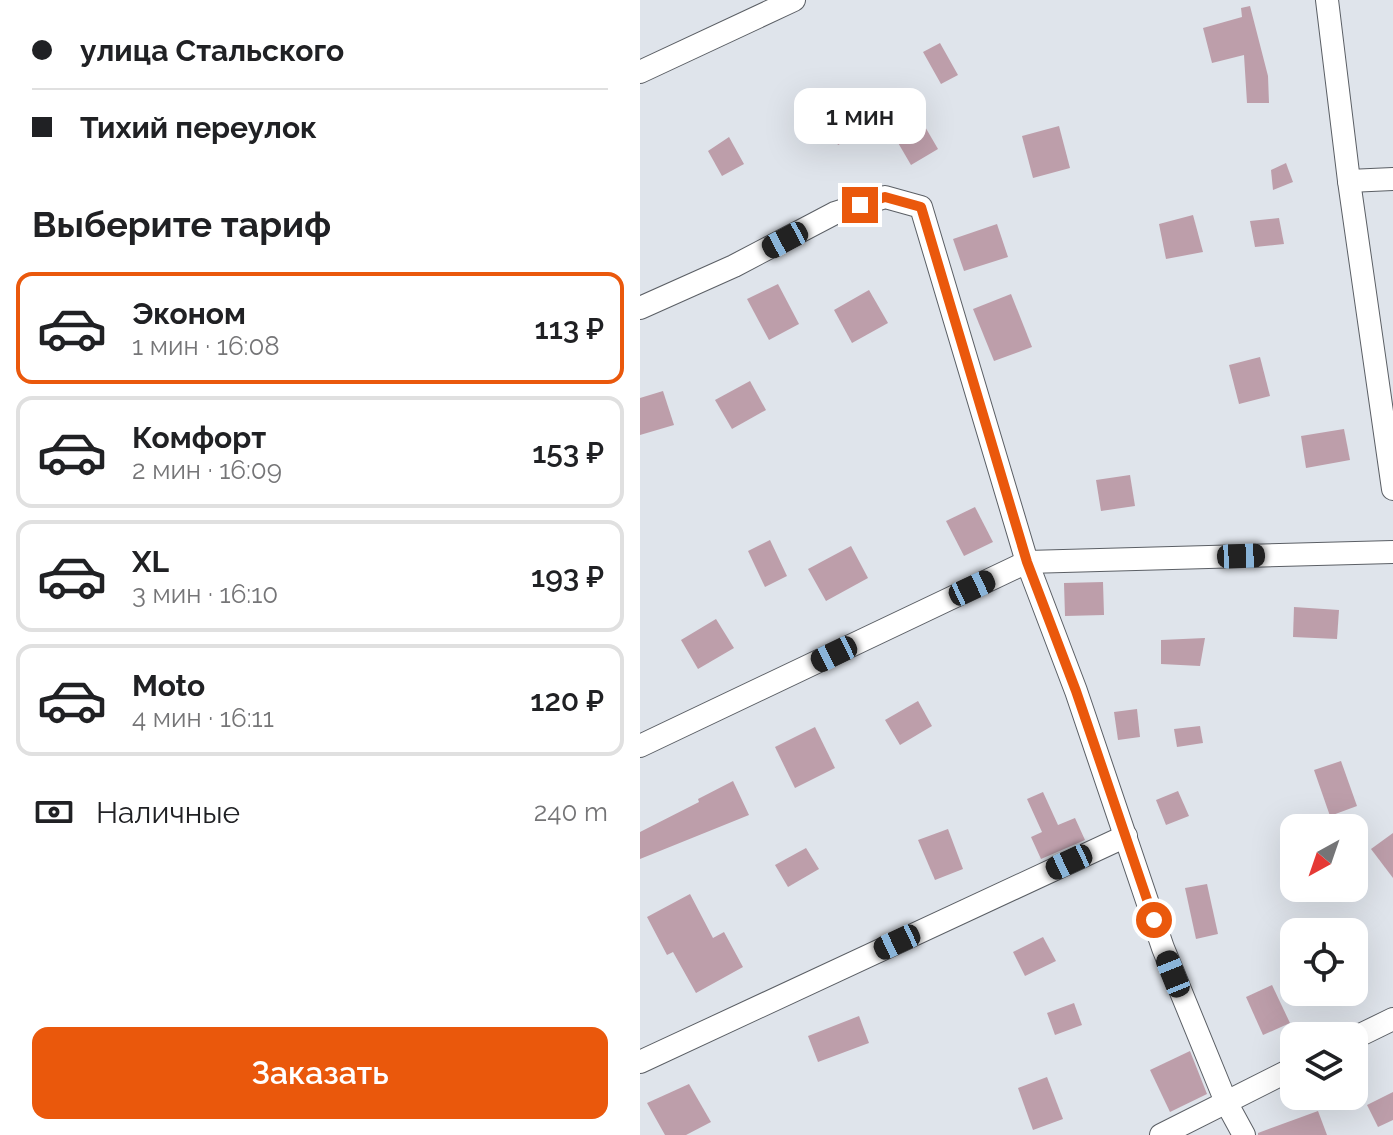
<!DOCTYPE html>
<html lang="ru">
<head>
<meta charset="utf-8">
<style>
  :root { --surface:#fff; --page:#f6f6f6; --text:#202124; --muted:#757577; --line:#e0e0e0; --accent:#ea580c }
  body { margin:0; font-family:Raleway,sans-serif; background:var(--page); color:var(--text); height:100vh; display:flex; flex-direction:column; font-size:30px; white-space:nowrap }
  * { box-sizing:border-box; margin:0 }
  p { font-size:26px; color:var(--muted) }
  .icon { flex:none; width:44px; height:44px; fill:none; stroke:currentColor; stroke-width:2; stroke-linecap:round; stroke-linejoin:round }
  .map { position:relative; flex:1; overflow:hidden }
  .details { display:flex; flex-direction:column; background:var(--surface); width:640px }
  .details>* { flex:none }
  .hud { display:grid; align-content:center; height:176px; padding:0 32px; background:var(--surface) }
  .needle { width:52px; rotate:220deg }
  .controls { position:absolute; left:640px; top:814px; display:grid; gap:16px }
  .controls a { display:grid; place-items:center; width:88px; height:88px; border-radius:16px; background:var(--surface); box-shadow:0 8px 32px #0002; font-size:40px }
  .end { position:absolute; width:36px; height:36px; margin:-18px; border:10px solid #ea580c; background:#fff; box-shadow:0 0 0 4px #fff }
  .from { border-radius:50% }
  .bubble { position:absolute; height:56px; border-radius:16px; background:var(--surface); box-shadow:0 8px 32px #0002; font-size:26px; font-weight:600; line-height:56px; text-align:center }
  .car { position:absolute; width:24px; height:48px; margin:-24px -12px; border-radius:10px; box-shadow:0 0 6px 2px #0007; background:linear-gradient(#222 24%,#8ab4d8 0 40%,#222 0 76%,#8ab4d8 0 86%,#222 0) }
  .hud b { display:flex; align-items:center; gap:28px; height:76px; font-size:30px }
  .hud b+b { border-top:2px solid var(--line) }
  .hud i { width:20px; height:20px; background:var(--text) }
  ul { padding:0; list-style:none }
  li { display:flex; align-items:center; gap:24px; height:112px; margin:0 16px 12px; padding:0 16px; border:4px solid var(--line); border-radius:16px }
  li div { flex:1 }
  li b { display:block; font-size:30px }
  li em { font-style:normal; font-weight:600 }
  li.current { border-color:var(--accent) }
  li>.icon { width:72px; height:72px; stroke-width:1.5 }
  h2 { padding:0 32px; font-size:36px; line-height:96px }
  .pay { display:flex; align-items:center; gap:20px; height:88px; padding:0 32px; font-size:30px }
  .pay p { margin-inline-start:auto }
  .button { display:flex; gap:16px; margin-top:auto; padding:16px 32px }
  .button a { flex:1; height:92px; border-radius:16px; background:var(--accent); color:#fff; font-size:32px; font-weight:600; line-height:92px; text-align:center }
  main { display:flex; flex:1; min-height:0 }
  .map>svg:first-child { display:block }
</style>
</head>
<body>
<main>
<section class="details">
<div class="hud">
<b><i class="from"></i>улица Стальского</b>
<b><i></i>Тихий переулок</b>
</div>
<h2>Выберите тариф</h2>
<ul>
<li class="current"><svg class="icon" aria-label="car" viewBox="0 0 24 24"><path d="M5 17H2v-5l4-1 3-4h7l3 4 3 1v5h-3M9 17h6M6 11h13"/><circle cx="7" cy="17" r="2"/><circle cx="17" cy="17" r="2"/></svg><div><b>Эконом</b><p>1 мин · 16:08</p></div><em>113 ₽</em></li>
<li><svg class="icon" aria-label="car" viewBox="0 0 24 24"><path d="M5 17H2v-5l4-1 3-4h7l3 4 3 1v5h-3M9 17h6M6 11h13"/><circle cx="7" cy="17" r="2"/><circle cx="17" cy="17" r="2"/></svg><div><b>Комфорт</b><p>2 мин · 16:09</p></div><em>153 ₽</em></li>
<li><svg class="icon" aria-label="car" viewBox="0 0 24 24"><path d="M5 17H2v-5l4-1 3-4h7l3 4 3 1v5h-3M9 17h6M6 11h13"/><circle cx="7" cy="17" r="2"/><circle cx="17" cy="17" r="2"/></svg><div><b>XL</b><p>3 мин · 16:10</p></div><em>193 ₽</em></li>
<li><svg class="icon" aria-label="car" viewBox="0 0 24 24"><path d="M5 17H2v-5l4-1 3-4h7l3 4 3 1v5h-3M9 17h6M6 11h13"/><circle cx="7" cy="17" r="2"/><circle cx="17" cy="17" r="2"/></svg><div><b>Moto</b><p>4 мин · 16:11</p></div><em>120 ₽</em></li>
</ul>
<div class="pay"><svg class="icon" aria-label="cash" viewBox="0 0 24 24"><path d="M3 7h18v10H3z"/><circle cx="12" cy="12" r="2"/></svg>Наличные<p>240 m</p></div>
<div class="button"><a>Заказать</a></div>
</section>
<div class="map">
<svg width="753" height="1135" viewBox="0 0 753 1135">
  <rect width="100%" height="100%" fill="#dfe4eb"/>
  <g fill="#bd9eaa">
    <path d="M610 6 628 76 629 103H607L604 55 572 63 563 28 602 17 601 8Z"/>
    <path d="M300 43 318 75 301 84 283 52Z"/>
    <path d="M197 93 218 134 198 145 177 103Z"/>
    <path d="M284 125 298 149 271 165 257 141Z"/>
    <path d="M419 126 430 168 393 178 382 136Z"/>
    <path d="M89 137 104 164 82 176 68 151Z"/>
    <path d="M646 163 653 182 633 190 631 170Z"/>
    <path d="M553 215 563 252 526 259 519 224Z"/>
    <path d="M639 218 644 244 615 247 610 221Z"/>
    <path d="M357 224 368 257 324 271 313 239Z"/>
    <path d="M138 284 159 324 129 340 107 299Z"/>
    <path d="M229 290 248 323 212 343 194 310Z"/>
    <path d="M371 294 392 347 354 361 333 309Z"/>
    <path d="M620 357 630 396 599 404 589 365Z"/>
    <path d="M110 381 126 410 92 429 75 400Z"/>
    <path d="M23 391 34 425 0 435V398Z"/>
    <path d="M704 429 710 460 666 468 661 436Z"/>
    <path d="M490 475 495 506 461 511 456 480Z"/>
    <path d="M335 507 353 542 324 556 306 521Z"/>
    <path d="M130 540 147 576 125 587 108 551Z"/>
    <path d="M211 546 228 578 186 601 168 569Z"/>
    <path d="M463 582 464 615 425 616 424 583Z"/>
    <path d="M654 607 699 610 697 639 653 637Z"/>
    <path d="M76 619 94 648 58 669 41 640Z"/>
    <path d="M565 638 560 666 521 664V640Z"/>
    <path d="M278 701 292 726 260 745 245 720Z"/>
    <path d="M497 709 500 737 478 740 474 712Z"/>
    <path d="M560 726 563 743 537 747 534 729Z"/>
    <path d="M175 727 195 768 155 788 135 747Z"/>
    <path d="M701 761 717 806 690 816 674 770Z"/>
    <path d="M93 781 109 815 0 859V832L59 802 58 799Z"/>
    <path d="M538 791 549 816 526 825 516 800Z"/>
    <path d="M403 792 418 825 435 818 445 840 401 859 391 837 402 832 387 799Z"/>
    <path d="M308 829 323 869 295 880 278 840Z"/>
    <path d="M753 833V878L731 849Z"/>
    <path d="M166 848 179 869 148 887 135 865Z"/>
    <path d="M567 884 578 934 556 939 545 888Z"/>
    <path d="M50 894 73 938 84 932 103 967 56 993 33 952 27 955 7 917Z"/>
    <path d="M403 937 416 961 385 976 373 952Z"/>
    <path d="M632 985 650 1023 623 1035 606 997Z"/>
    <path d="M434 1003 442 1025 415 1035 407 1013Z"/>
    <path d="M219 1016 229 1043 178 1062 168 1036Z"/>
    <path d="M550 1051 567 1094 530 1112 510 1070Z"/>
    <path d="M407 1077 423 1119 393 1130 378 1088Z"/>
    <path d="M49 1084 71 1122 46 1135H25L7 1103Z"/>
    <path d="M753 1092V1120L738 1127 727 1105Z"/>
    <path d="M678 1111 687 1135H618V1133Z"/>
  </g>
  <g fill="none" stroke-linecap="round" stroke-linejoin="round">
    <g stroke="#5b5f65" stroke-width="24">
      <g id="minor">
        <path d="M687 0 709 181 753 489"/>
        <path d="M0 72 154 0"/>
        <path d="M709 181 753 179"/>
        <path d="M0 308 94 266 195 213 245 197 281 207 387 562 436 691 523 948 586 1102 604 1135"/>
        <path d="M0 746 387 562 753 552"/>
        <path d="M714 1038 753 1019"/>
        <path d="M0 1062 486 836"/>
        <path d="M521 1135 654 1068"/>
      </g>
    </g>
    <use href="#minor" stroke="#fff" stroke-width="22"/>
  </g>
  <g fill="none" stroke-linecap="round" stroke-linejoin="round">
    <path stroke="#ea580c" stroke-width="10" d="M220 205 245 197 281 207 387 562 436 691 514 920"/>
  </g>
</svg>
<div class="controls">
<a><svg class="needle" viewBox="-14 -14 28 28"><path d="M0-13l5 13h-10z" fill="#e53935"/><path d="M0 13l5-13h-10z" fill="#757577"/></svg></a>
<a><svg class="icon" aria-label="locate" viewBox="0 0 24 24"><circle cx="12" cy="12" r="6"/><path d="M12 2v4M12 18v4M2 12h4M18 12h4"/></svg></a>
<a><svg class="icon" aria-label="layers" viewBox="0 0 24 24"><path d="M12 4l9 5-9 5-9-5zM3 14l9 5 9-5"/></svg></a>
</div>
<i class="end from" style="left:514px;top:920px"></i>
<i class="end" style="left:220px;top:205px"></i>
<div class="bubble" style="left:154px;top:88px;width:132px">1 мин</div>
<i class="car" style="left:145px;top:240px;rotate:242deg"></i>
<i class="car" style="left:601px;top:556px;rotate:88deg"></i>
<i class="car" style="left:332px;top:588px;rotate:65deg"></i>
<i class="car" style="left:194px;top:654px;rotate:244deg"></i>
<i class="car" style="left:429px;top:862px;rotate:245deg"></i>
<i class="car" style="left:257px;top:942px;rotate:245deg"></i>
<i class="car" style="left:533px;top:974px;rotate:338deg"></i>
</div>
</main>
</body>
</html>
